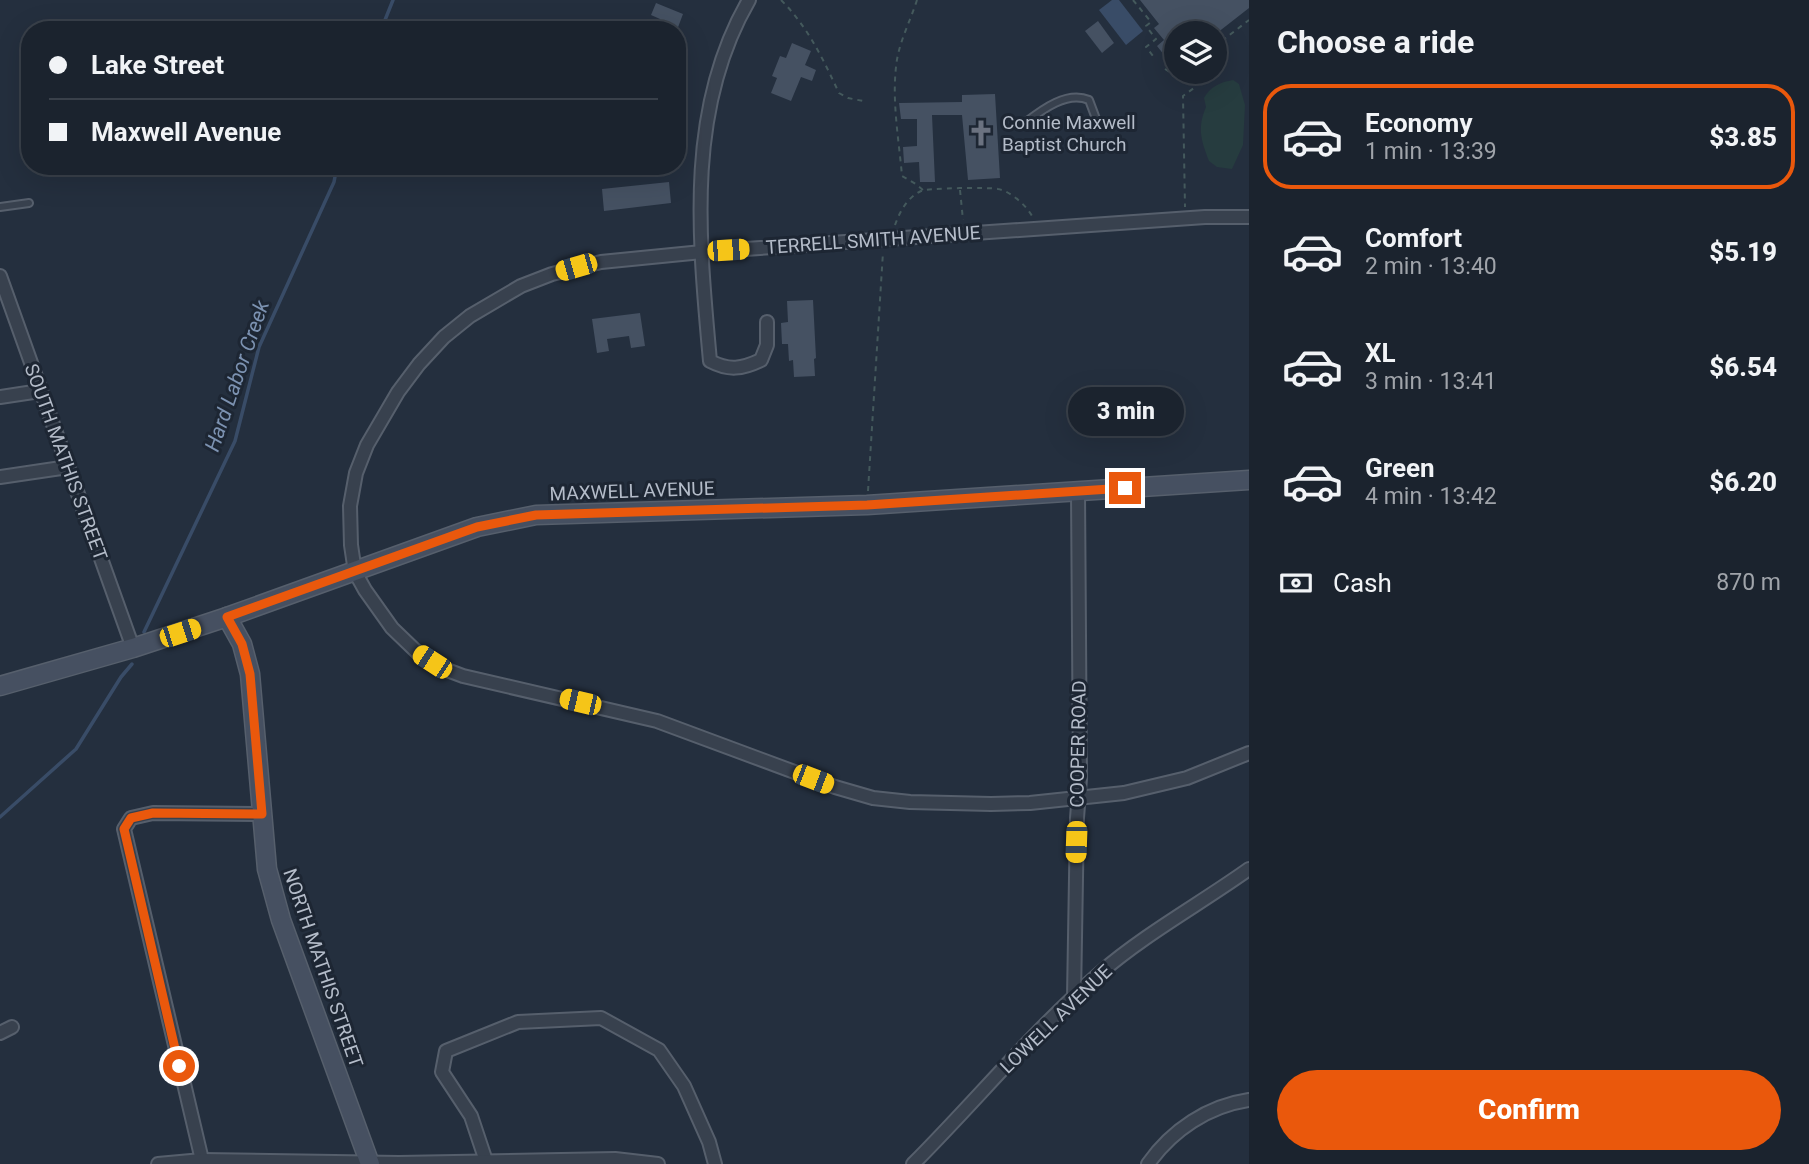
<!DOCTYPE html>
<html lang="en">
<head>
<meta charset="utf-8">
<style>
  :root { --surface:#1b232e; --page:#282f3a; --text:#f1f3f6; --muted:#a0a4aa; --line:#39404a; --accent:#ea580c }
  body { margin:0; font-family:Roboto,sans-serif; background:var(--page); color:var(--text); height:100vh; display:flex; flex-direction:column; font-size:26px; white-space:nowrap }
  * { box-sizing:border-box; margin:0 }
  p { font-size:23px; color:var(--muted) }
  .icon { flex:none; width:38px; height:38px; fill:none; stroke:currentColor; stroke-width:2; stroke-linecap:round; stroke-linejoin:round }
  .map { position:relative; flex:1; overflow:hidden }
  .panel { display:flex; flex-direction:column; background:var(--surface); width:560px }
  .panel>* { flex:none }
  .top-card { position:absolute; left:21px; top:21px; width:665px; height:154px; border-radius:28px; box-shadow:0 7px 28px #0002,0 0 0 2px var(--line); display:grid; align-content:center; height:154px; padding:0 28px; background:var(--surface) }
  .fabs { position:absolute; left:1164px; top:21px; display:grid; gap:14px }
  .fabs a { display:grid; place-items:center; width:63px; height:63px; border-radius:50%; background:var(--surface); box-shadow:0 7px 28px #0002,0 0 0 2px var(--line); font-size:35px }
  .end { position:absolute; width:32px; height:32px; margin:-16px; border:9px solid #ea580c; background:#fff; box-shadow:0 0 0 4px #fff }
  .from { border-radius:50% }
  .bubble { position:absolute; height:49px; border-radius:24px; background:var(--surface); box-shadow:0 7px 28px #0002,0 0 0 2px var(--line); font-size:23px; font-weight:800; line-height:49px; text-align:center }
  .car { position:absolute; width:21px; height:42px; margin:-21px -10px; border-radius:9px; box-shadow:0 0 5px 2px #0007; background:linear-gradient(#f5c518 24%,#345 0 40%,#f5c518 0 76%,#345 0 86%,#f5c518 0) }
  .top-card b { display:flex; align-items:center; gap:24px; height:66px; font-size:26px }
  .top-card b+b { border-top:2px solid var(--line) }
  .top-card i { width:18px; height:18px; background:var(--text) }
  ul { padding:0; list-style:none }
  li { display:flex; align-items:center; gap:21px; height:105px; margin:0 14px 10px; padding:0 14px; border:4px solid transparent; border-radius:28px }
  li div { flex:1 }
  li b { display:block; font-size:26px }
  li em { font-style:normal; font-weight:800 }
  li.current { border-color:var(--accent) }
  li>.icon { width:63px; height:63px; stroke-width:1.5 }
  h2 { padding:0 28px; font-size:32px; line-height:84px }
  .pay { display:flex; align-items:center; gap:18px; height:77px; padding:0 28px; font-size:26px }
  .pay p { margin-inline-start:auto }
  .primary-button { display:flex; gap:14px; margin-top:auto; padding:14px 28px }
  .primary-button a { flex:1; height:80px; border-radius:42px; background:var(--accent); color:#fff; font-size:28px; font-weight:800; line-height:80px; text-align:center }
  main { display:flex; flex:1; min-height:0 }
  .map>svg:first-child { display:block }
</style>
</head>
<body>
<main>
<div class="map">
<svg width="1249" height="1164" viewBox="0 0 1249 1164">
  <rect width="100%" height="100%" fill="#242f3e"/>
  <path fill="#263c3f" d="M1233 80 1239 84 1245 105 1243 145 1232 169 1217 167 1209 161C1201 140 1197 128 1206 107L1204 98C1210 87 1220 82 1233 80Z"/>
  <path fill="#394c67" d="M1112 0H1119L1143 31 1126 45 1099 10Z"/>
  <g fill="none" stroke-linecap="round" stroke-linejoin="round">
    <g stroke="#394c67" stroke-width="3.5">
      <path d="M381 30 393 0"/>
      <path d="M144 632 235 441 259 347 334 182 337 166"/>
      <path d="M0 817 76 749 121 677 132 664"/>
    </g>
  </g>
  <g fill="#455162">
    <path d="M1140 0H1249V8L1217 33H1176V70L1157 46 1164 40 1154 28 1159 24Z"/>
    <path d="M656 3 683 14 677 30H655L660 19 651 15Z"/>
    <path d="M1098 21 1114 43 1102 53 1085 31Z"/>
    <path d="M792 43 811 51 805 65 816 70 812 81 801 77 791 101 771 93 777 78 772 76 780 56 786 58Z"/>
    <path d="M995 94 1000 178 968 180 962 115H932L935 182H920L919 162 904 163 903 147 917 146V119H901L899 103 962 102V95Z"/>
    <path d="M669 182 671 203 604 211 602 189Z"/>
    <path d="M813 300 816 358 814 359 815 376 794 377 793 360 789 361 788 344H782L781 323 788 322 787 301Z"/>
    <path d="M640 313 645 346 631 348 629 336 607 339 609 351 597 353 592 319Z"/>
  </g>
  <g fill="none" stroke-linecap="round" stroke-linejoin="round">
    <g stroke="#565f6c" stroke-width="10">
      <g id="lane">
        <path d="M1026 122C1043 109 1067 91 1089 100L1098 124"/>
        <path d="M0 207 29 203"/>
      </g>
    </g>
    <g stroke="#565f6c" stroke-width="16">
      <g id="street">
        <path d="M749 0C685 110 699 239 710 361 729 371 742 369 761 360L767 345V322"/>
        <path d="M1249 217H1205L702 252 601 262 552 274 521 286 470 316 444 337 419 364 398 392 367 445 356 473 350 506 351 545 355 572 365 590 392 628 418 653 447 670 463 676 657 721 835 787 873 798 910 802 991 804 1030 803 1124 793 1187 778 1249 753"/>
        <path d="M0 276 133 648"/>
        <path d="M0 397 40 391"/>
        <path d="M0 477 68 467"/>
        <path d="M1074 997 1077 818 1080 779 1078 492"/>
        <path d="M0 1033 12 1027"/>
        <path d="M202 1160 124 829 131 818 153 813 262 814"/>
        <path d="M486 1161 471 1116 442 1072 446 1051 518 1022 601 1018 659 1050 684 1086 709 1142 715 1164"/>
        <path d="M158 1164 202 1160 399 1163 615 1159 658 1164"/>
        <path d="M913 1164C976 1101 1033 1031 1100 973 1145 934 1200 904 1249 869"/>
        <path d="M1148 1164C1172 1130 1208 1106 1249 1100"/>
      </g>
    </g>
    <g stroke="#565f6c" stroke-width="21">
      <g id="secondary">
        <path d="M227 617 242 644 250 674 267 869 281 920 370 1164"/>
        <path d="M0 686 133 648 227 617 477 527 536 515 867 505 1249 480"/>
      </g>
    </g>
    <g stroke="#44595c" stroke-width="2" stroke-dasharray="5 5" stroke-linecap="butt">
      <path d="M781 0C808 27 823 59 839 93L848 98 863 101"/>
      <path d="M917 0C910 22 898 44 896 67 892 103 899 141 902 176L916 184 923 190"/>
      <path d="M1133 0 1151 22 1146 26 1156 39 1146 47 1153 56"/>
      <path d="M1214 47 1249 20"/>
      <path d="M1165 69 1175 75 1182 72"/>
      <path d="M1184 72 1194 88 1183 96 1185 207"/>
      <path d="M960 190 963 220"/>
      <path d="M895 225C900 211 907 198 921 191 928 188 989 187 998 189 1010 191 1026 205 1032 216"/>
      <path d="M868 491 883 252"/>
    </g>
    <use href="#lane" stroke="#38414e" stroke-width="6"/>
    <use href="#street" stroke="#38414e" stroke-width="12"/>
    <use href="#secondary" stroke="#465061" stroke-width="18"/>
  </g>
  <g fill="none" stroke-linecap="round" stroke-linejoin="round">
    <path stroke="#ea580c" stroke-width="9" d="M179 1066 124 829 131 818 153 813 262 814 250 674 242 644 227 617 477 527 536 515 867 505 1125 488"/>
  </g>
  <defs>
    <g id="church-bare" transform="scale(2.1)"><path d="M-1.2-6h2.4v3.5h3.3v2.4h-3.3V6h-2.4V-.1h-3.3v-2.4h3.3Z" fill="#6b7280" stroke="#1d2633" stroke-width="2.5" paint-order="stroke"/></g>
  </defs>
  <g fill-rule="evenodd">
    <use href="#church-bare" x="981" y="133"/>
  </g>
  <g text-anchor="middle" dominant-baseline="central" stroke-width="6" stroke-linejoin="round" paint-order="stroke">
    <g font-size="19" fill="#b4bcc9" stroke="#1d2633" text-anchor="start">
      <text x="1002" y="122">Connie Maxwell<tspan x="1002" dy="22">Baptist Church</tspan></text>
    </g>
    <g font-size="19" fill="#b4bcc9" stroke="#1d2633">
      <text transform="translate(873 240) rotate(-4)">TERRELL SMITH AVENUE</text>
      <text transform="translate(66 462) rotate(70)">SOUTH MATHIS STREET</text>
      <text transform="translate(632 491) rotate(-2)">MAXWELL AVENUE</text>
      <text transform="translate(1078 744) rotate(-89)">COOPER ROAD</text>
      <text transform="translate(323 968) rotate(71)">NORTH MATHIS STREET</text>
      <text transform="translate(1056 1019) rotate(-44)">LOWELL AVENUE</text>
    </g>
    <g font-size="21" font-style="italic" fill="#7c92b1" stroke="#1d2633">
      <text transform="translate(237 376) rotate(-71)">Hard Labor Creek</text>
    </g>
  </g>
</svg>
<div class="fabs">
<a><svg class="icon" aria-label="layers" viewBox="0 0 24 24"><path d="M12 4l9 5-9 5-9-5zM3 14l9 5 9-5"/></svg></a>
</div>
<i class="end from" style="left:179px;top:1066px"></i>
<i class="end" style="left:1125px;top:488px"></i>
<div class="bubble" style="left:1068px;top:387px;width:116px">3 min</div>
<i class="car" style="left:728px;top:250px;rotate:86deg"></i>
<i class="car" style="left:576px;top:267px;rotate:254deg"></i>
<i class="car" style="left:180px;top:633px;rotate:72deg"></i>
<i class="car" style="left:432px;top:662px;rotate:303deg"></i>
<i class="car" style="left:580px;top:702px;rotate:283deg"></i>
<i class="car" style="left:813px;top:779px;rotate:111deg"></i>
<i class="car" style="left:1076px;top:842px;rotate:182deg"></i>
<div class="top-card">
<b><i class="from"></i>Lake Street</b>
<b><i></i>Maxwell Avenue</b>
</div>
</div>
<section class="panel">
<h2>Choose a ride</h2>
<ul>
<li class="current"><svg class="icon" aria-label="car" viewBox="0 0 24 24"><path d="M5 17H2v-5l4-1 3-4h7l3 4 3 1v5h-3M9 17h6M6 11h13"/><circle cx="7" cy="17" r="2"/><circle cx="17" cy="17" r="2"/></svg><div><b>Economy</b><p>1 min · 13:39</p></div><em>$3.85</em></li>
<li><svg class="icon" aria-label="car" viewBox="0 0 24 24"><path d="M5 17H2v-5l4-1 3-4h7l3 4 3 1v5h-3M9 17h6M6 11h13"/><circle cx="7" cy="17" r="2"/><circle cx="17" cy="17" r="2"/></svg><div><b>Comfort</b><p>2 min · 13:40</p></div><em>$5.19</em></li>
<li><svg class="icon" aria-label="car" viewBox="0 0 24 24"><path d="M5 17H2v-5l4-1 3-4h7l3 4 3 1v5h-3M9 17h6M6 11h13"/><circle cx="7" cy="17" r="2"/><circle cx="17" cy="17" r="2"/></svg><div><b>XL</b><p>3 min · 13:41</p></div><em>$6.54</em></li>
<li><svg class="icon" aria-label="car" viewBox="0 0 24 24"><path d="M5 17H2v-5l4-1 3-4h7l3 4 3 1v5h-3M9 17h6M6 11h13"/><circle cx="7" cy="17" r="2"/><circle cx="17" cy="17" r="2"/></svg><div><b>Green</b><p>4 min · 13:42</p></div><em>$6.20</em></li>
</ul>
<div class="pay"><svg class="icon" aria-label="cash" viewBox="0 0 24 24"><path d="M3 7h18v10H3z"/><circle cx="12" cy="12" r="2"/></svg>Cash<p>870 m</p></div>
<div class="primary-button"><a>Confirm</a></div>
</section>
</main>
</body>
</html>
